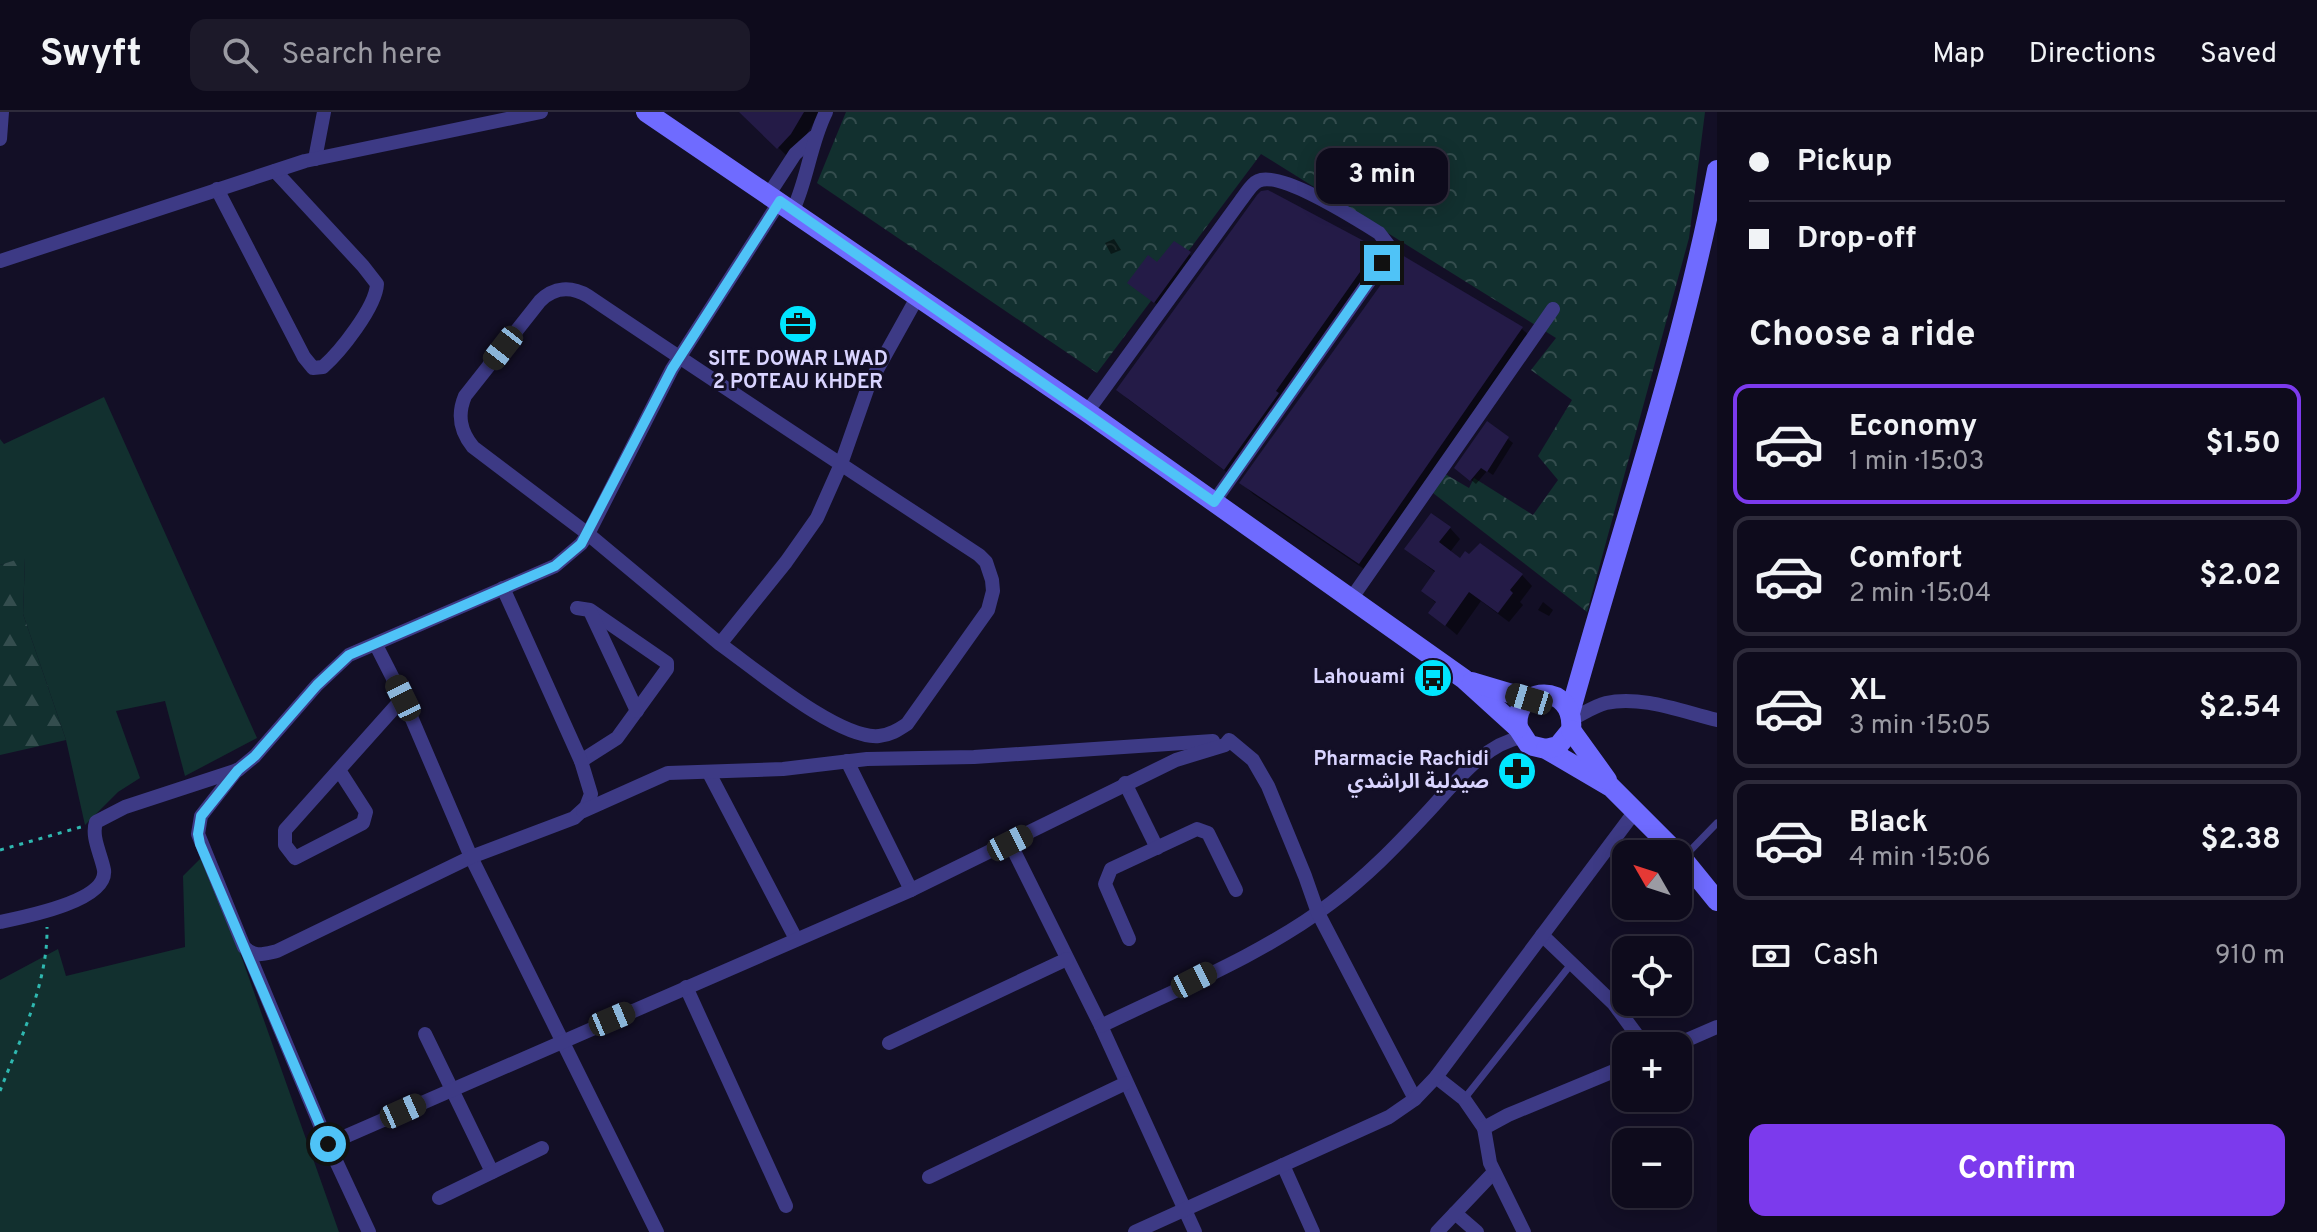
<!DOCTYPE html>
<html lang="en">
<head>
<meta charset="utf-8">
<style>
  :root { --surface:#0e0b1c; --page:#1c1929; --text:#f1f3f6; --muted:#9b9ba3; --line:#2e2b3b; --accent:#7c3aed }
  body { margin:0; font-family:Overpass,"Noto Sans Arabic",sans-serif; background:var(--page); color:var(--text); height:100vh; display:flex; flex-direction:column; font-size:30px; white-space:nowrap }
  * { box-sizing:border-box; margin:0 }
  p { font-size:26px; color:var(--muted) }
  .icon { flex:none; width:44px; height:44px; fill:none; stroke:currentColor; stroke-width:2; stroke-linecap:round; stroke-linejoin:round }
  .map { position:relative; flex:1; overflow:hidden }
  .panel { display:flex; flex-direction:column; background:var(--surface); width:600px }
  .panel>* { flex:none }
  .banner { display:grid; align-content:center; height:176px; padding:0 32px; background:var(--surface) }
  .needle { width:52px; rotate:309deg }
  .fabs { position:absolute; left:1612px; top:728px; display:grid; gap:16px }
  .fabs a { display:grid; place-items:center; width:80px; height:80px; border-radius:16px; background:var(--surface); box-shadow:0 4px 20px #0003,0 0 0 2px var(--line); font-size:40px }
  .end { position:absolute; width:36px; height:36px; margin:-18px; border:10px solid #4fc3f7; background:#111; box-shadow:0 0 0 4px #111 }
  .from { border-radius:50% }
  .bubble { position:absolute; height:56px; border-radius:16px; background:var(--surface); box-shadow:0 4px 20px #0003,0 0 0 2px var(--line); font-size:26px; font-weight:700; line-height:56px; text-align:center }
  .car { position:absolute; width:24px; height:48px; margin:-24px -12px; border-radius:10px; box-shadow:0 0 6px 2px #0007; background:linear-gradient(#222 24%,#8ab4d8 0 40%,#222 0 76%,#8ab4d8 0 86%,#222 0) }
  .banner b { display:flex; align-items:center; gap:28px; height:76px; font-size:30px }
  .banner b+b { border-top:2px solid var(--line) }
  .banner i { width:20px; height:20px; background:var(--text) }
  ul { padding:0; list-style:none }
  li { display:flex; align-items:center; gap:24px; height:120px; margin:0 16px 12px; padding:0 16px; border:4px solid var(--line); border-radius:16px }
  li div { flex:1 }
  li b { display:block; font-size:30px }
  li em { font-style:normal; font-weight:700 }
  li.active { border-color:var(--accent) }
  li>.icon { width:72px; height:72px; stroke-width:1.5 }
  h2 { padding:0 32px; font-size:36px; line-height:96px }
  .pay { display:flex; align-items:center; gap:20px; height:88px; padding:0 32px; font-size:30px }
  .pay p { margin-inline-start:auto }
  .primary-button { display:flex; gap:16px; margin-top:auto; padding:16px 32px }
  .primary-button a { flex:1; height:92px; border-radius:16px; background:var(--accent); color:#fff; font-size:32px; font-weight:700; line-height:92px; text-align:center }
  header { display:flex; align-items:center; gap:48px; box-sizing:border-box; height:112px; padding:0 40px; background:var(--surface); border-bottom:2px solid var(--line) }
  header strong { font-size:38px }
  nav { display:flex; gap:44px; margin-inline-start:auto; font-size:28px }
  .search { width:560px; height:72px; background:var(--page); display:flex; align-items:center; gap:20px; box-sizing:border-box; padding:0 28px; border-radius:16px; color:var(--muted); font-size:30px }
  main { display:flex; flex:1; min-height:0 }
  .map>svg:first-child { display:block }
</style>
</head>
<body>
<header>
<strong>Swyft</strong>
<div class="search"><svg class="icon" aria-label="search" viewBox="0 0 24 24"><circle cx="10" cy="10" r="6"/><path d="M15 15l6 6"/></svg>Search here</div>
<nav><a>Map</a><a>Directions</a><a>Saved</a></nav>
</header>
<main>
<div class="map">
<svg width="1717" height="1120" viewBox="0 0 1717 1120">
  <defs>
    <pattern id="forest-firs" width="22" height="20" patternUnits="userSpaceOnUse" patternTransform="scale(2)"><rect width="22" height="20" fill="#12302f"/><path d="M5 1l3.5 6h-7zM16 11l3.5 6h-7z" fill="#344d4e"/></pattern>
    <pattern id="park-crowns" width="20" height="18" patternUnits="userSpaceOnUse" patternTransform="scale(2)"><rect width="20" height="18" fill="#12302f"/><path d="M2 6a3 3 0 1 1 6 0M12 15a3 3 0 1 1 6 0" fill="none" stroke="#344d4e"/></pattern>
  </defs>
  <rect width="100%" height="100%" fill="#130f26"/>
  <g fill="#12302f">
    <path d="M104 285 257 626 185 664 165 589 116 599 140 666 118 680 85 713 66 628 23 502 25 446 0 453V327L4 332Z"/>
    <path d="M205 742 339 1120H0V868L58 837 66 864 185 835 183 764Z"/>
  </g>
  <path fill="url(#forest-firs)" d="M25 445 23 502 66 628 0 643V453Z"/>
  <path fill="url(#park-crowns)" d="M846 0H1705L1689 126 1587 500 1433 381 1440 359 1469 376 1474 366 1533 403 1558 368 1538 344 1572 288 1531 258 1556 226 1261 42 1097 261 817 71Z"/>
  <g fill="#0007">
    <path d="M742 0H820L801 32 789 46Z"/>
    <path d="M1268 80 1376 138 1386 148 1236 367 1129 288 1118 278Z"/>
    <path d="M1114 127 1121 138 1111 142 1105 131Z"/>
    <path d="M1189 142 1196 149 1162 196 1129 171 1157 153Z"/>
    <path d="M1403 146 1522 217 1533 227 1370 461 1253 382 1242 371Z"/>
    <path d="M1508 327 1513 331 1493 363 1487 359 1476 372 1462 360Z"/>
    <path d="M1450 416 1460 427 1450 440 1460 448 1522 463 1532 474 1520 490 1523 493 1509 510 1481 489 1457 523 1431 501 1437 492 1423 479 1436 461 1406 437Z"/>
    <path d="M1543 490 1553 498 1549 504 1538 498Z"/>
  </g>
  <g fill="#241b47">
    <path d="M739 0H804L791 22 777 37Z"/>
    <path d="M1268 78 1377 136 1276 279 1279 281 1224 358 1116 278 1257 83 1261 79Z"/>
    <path d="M1174 129 1191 140 1154 191 1127 171 1148 143 1157 150Z"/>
    <path d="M1402 143 1523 215 1359 452 1239 371Z"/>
    <path d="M1487 309 1509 325 1487 360 1481 356 1470 369 1454 356Z"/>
    <path d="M1431 401 1451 415 1439 430 1460 446 1465 439 1469 442 1480 431 1523 462 1510 478 1513 481 1498 501 1469 480 1445 514 1428 501 1436 490 1421 479 1435 459 1404 437Z"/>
  </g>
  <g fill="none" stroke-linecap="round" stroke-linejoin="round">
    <g stroke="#2fb8b0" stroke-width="3" stroke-dasharray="4 6" stroke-linecap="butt">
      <path d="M0 738 81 715"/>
      <path d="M0 979C20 927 48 872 47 815"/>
    </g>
    <g stroke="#3d3a85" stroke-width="7">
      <path d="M1684 745 1717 711"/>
      <path d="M1464 987 1572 851"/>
    </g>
    <g stroke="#3d3a85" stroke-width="14">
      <path d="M0 27 2 0"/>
      <path d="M315 47 324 0"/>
      <path d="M217 77 304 245 313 256 323 255C340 240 376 195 377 172L363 154 275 59"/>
      <path d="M769 82 795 42 814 25"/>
      <path d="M793 98C808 66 810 32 826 0"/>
      <path d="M0 149 305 49 541 0"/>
      <path d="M1087 300 1241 88C1246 82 1251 72 1258 69 1280 58 1358 108 1379 121L1389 134 1382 151 1214 390"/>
      <path d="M1351 487 1553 197"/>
      <path d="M577 496 590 498 667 551V557L617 626 581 649"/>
      <path d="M590 499 637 599"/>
      <path d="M720 532C754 556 839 628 879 624 890 623 898 618 907 612L988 498 993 479 992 468 986 450 979 443C848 357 717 271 588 184 571 174 554 175 540 189L465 284C457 303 460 319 473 335L588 422 720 532 786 450 817 406 841 352 869 272 918 184"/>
      <path d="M376 533 403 586 471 745 657 1120"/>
      <path d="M1572 607C1583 602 1594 594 1606 591 1641 583 1683 600 1717 608"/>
      <path d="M847 649 911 778"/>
      <path d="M237 658 201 704 198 722 244 835C254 846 264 842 277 839L471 745 574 706 586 695 591 682 581 649 503 476"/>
      <path d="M339 658 366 700 363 711 295 746 285 733V718L403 586"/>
      <path d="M709 661 796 827"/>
      <path d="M1125 671 1157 736"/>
      <path d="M583 699 668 661 783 657 867 647 974 645 1213 629"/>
      <path d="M1010 731 1101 914 1195 1120"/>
      <path d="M0 810C24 805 108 789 104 758 101 742 91 725 96 710L125 695 238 658 255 644 317 573 349 543 555 454 581 432 588 422 672 257 780 89"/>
      <path d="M1542 823 1614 892 1645 934"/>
      <path d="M1129 827 1105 772 1111 757 1197 717 1208 721 1236 778"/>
      <path d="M247 838 328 1032 369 1120"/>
      <path d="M686 875 786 1094"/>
      <path d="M1101 914C1177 877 1264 842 1331 791 1366 765 1395 735 1424 704 1452 675 1481 633 1522 625"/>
      <path d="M425 922 492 1060"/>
      <path d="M889 931 1067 847"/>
      <path d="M1673 934 1717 915"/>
      <path d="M1436 965 1464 987 1484 1016"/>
      <path d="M328 1032 911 778 1176 648 1225 633 1229 628 1253 648 1268 674 1305 764 1318 801 1415 987"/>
      <path d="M1283 1053 1313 1120"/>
      <path d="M929 1065 1126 971"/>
      <path d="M439 1086 542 1036"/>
      <path d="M1455 1101 1477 1120"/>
      <path d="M1135 1120 1389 1005 1415 987 1436 965 1636 698"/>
      <path d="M1437 1120 1494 1060"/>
      <path d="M1524 1120 1490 1051 1484 1016 1508 1003 1626 954"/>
    </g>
    <g stroke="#6f6bff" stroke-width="20">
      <path d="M646 0 1087 300 1464 567 1518 616 1529 633 1546 637 1611 675 1683 747 1717 789"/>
      <path d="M1472 570 1529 587"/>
      <path d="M1570 601C1620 420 1682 242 1717 58"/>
      <path d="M1518 616C1512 572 1576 570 1571 618L1558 634 1546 637"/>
      <path d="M1571 618 1607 668"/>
    </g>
  </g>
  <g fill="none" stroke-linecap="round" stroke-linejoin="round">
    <path stroke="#4fc3f7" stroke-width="10" d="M328 1032 200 732 198 722 201 704 238 658 255 644 317 573 349 543 555 454 581 432 672 257 780 89 1214 390 1382 151"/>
  </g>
  <defs>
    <g id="office-disc" transform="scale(2)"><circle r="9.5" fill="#00e5ff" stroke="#130f26"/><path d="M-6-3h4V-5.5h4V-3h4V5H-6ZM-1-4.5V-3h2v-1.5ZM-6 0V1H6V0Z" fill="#111"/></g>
    <g id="bus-disc" transform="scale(2)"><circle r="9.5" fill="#00e5ff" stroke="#130f26"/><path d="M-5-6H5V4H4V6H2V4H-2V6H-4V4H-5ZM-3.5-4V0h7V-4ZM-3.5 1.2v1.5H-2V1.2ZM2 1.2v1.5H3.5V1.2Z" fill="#111"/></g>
    <g id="pharmacy-disc" transform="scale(2)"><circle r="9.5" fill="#00e5ff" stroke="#130f26"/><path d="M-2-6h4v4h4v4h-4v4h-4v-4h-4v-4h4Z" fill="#111"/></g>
  </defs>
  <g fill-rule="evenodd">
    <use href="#office-disc" x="798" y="212"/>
    <use href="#bus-disc" x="1433" y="566"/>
    <use href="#pharmacy-disc" x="1517" y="659"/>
  </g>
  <g text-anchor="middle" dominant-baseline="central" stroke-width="6" stroke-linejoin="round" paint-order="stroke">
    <g font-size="20" font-weight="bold" fill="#d9d4ff" stroke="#130f26" text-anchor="end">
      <text x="798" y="248" text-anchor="middle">SITE DOWAR LWAD<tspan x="798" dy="23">2 POTEAU KHDER</tspan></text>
      <text x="1405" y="566">Lahouami</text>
      <text x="1489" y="648">Pharmacie Rachidi<tspan x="1489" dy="23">صيدلية الراشدي</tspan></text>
    </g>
  </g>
</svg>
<div class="fabs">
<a><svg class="needle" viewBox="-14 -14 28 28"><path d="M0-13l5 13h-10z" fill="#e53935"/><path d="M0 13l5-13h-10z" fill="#9b9ba3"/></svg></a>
<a><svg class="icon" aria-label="locate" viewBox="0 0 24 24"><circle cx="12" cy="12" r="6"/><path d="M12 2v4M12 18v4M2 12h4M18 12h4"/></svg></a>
<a>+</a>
<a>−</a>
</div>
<i class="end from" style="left:328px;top:1032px"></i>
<i class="end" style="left:1382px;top:151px"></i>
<div class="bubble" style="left:1316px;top:36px;width:132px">3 min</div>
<i class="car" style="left:503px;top:236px;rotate:218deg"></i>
<i class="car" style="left:403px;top:586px;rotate:334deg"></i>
<i class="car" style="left:1529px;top:587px;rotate:287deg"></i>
<i class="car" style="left:1010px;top:731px;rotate:63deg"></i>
<i class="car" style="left:1194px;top:868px;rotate:63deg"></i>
<i class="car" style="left:612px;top:907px;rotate:67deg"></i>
<i class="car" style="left:403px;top:999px;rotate:66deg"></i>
</div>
<section class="panel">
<div class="banner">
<b><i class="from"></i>Pickup</b>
<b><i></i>Drop-off</b>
</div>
<h2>Choose a ride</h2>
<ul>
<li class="active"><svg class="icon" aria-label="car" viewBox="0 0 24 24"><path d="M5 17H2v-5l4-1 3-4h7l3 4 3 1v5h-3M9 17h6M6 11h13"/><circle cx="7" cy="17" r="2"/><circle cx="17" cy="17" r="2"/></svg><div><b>Economy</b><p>1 min · 15:03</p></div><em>$1.50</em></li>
<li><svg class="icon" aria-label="car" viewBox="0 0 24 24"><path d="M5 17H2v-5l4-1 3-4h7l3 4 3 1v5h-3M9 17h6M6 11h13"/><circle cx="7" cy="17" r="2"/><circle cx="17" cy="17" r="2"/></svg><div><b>Comfort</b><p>2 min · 15:04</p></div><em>$2.02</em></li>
<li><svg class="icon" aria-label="car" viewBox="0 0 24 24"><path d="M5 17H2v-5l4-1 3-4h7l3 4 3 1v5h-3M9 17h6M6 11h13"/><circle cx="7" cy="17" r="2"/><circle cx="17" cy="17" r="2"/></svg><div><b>XL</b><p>3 min · 15:05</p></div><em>$2.54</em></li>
<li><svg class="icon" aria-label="car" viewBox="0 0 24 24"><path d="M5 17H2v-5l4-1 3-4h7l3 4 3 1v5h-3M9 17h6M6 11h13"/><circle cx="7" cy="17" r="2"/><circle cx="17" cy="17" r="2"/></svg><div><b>Black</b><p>4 min · 15:06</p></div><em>$2.38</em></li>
</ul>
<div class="pay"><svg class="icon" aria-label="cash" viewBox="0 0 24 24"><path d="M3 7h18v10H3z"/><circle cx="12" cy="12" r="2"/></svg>Cash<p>910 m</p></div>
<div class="primary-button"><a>Confirm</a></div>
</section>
</main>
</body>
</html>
